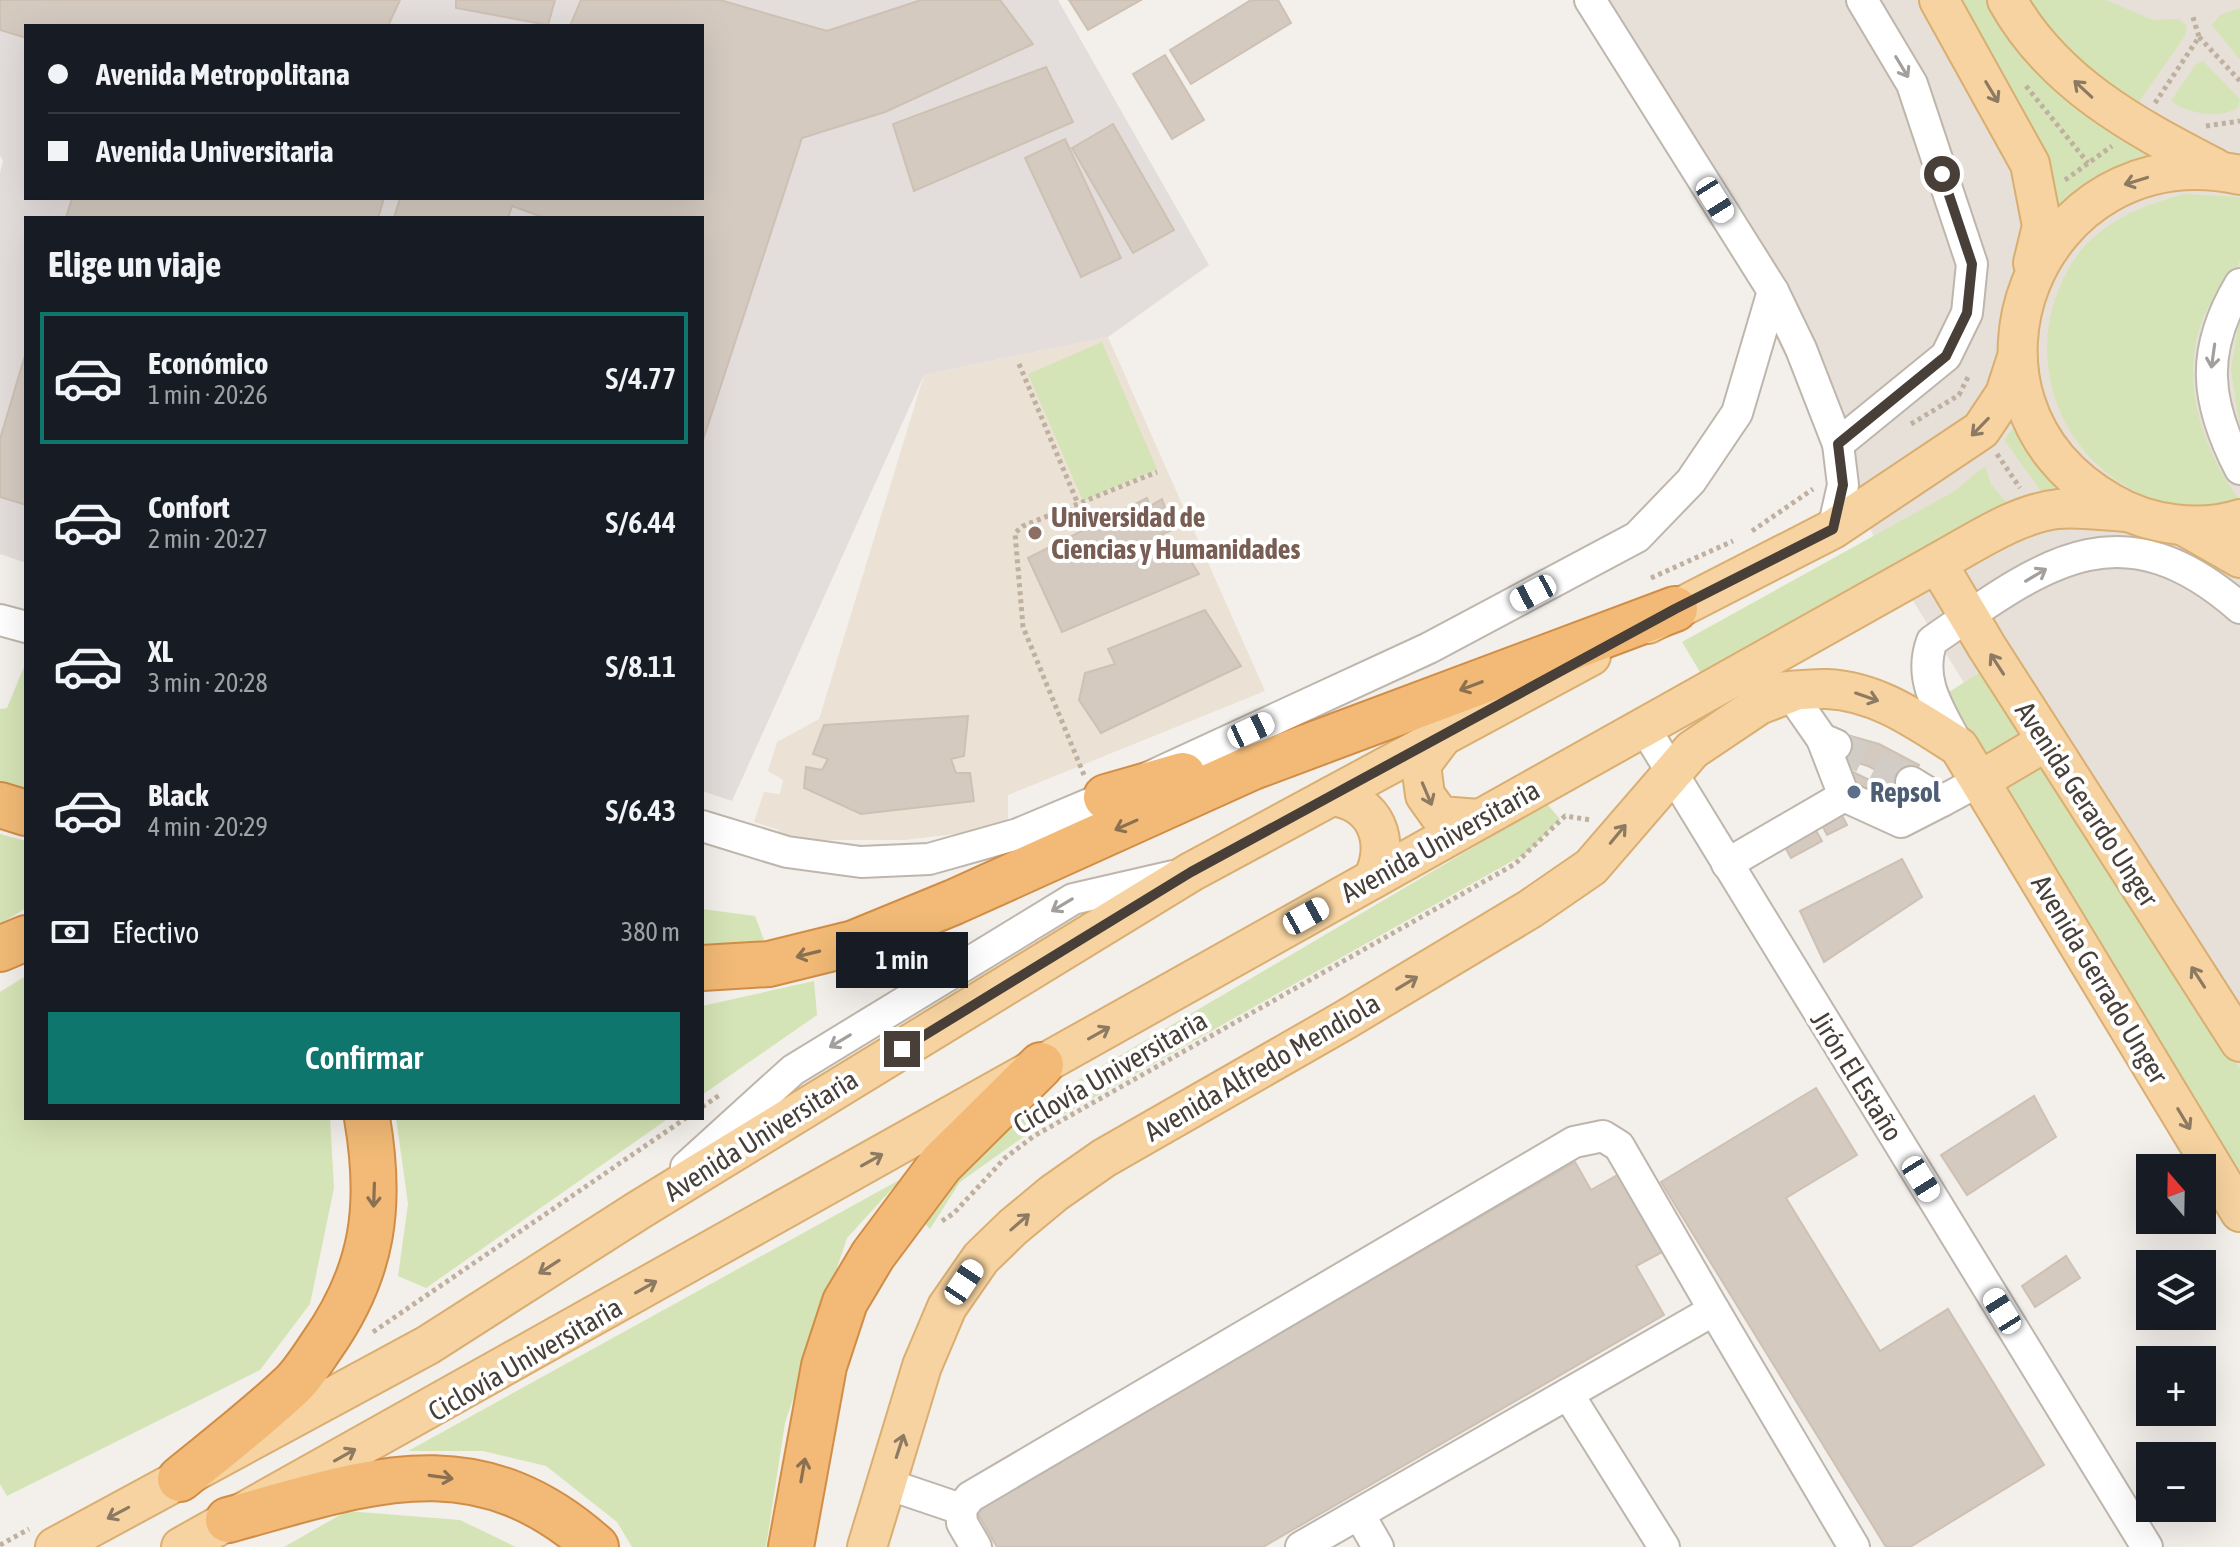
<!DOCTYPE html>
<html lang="es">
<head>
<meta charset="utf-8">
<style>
  :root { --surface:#171b24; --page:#20242c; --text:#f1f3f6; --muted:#9ea1a6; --line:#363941; --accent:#0f766e }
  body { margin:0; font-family:"Asap Condensed",sans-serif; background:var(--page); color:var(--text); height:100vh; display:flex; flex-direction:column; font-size:30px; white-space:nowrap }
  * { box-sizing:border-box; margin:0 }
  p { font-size:26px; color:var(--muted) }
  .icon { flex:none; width:44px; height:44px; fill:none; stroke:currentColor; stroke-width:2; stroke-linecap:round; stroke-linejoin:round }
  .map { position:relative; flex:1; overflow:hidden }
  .side { position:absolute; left:24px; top:216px; width:680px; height:904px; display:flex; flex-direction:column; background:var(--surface); border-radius:0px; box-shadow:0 8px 32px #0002 }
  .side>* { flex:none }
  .banner { position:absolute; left:24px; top:24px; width:680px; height:176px; border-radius:0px; box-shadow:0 8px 32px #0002; display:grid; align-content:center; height:176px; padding:0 24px; background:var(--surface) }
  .needle { width:52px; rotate:340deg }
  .buttons { position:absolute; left:2136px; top:1154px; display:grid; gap:16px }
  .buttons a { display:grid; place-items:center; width:80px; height:80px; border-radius:0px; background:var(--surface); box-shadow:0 8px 32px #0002; font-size:40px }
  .end { position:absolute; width:36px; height:36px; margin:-18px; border:10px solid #473f38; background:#fff; box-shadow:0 0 0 4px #fff }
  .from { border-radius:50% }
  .bubble { position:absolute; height:56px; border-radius:0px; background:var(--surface); box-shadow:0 8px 32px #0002; font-size:26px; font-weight:600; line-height:56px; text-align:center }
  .car { position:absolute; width:24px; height:48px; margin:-24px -12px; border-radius:10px; box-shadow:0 0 6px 2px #0007; background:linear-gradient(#fff 24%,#345 0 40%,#fff 0 76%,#345 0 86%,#fff 0) }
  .banner b { display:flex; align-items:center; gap:28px; height:76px; font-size:30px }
  .banner b+b { border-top:2px solid var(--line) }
  .banner i { width:20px; height:20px; background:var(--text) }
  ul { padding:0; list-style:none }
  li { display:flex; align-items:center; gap:24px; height:132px; margin:0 16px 12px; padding:0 8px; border:4px solid transparent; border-radius:0px }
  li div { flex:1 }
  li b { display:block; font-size:30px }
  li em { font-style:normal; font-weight:600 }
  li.active { border-color:var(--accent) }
  li>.icon { width:72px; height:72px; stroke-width:1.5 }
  h2 { padding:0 24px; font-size:36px; line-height:96px }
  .pay { display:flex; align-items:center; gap:20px; height:88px; padding:0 24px; font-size:30px }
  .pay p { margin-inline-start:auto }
  .primary-button { display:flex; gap:16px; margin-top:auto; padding:16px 24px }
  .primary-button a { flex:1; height:92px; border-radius:0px; background:var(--accent); color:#fff; font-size:32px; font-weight:600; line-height:92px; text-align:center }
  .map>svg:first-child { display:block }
</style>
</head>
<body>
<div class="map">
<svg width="2240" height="1547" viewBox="0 0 2240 1547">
  <rect width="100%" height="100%" fill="#f3efea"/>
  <path fill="#e7e0d8" d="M1573 0H2240V1126L1877 543 1746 276Z"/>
  <path fill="#e3dedb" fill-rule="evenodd" d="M0 0H1058L1209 265 1108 337 924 375 732 801 702 791V218H26V563L0 554V173L3 161 0 155ZM26 26H702V198H26Z"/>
  <path fill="#ebe2d5" d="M1108 337 1265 691 1008 795V828L904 840H819L816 853 776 845 779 830 754 822 764 792 780 794 783 780 768 771 777 742 819 719 924 375Z"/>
  <g fill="#d5e4b6">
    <path d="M1955 0H1992L2164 153 2113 172 2055 216 2041 153 2029 122Z"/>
    <path d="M2020 0H2106L2153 20 2179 19 2187 26 2185 36 2136 106 2108 92Z"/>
    <path d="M2240 8V60L2212 25 2220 15Z"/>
    <path d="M2203 61 2240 99 2238 108C2218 119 2188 114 2171 101L2195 65Z"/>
    <path d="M2184 194 2240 197C2240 217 2240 240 2240 259 2236 279 2212 297 2204 316 2178 378 2202 449 2240 501 2228 503 2215 507 2204 507 2099 507 2025 405 2053 306 2060 283 2073 255 2092 239 2119 214 2149 204 2184 194Z"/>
    <path d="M2240 314V428L2231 370Z"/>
    <path d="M1102 342 1157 469 1083 501 1028 374Z"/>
    <path d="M2016 424 2035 460 2067 491 2048 501 2004 440Z"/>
    <path d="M1985 466 1991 484 2009 506 1706 682 1682 642 1953 492Z"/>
    <path d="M26 662V794L0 786V709L7 708Z"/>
    <path d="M1979 673 1995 675 2240 1069V1179L1950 724 1949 692Z"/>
    <path d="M1547 804 1560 819 1528 852 1022 1138 960 1182 930 1229 919 1217 1019 1115Z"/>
    <path d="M0 834 26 841V908L0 924Z"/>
    <path d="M702 909 755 916 764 940 715 953H702Z"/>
    <path d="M26 976V1118H330L334 1188 310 1304 260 1370 7 1496 0 1484V992Z"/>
    <path d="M814 981 817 1015 702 1095V1006Z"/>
    <path d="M396 1118H669L426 1288 398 1276 408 1204Z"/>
    <path d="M901 1179 847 1238 785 1423 766 1547H632L617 1522 546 1466 483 1451H408Z"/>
    <path d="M347 1511 460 1520 516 1547H284Z"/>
  </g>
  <g fill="#d4cac0" stroke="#cec1b4" stroke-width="2">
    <path d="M0 0H400L388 26H26V38L0 30Z"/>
    <path d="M456 0H555L548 25 456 8Z"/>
    <path d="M581 0H720L827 31 921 0H1000L1033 44 885 112 802 138 702 443V218H545L512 206 508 218H394L400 198H702V26H570Z"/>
    <path d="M1069 0H1141L1088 30Z"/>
    <path d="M1251 0H1278L1291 23 1191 84 1170 50Z"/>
    <path d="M1165 55 1204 120 1172 139 1133 74Z"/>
    <path d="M1046 67 1073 122 914 191 893 124Z"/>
    <path d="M1113 124 1174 230 1133 253 1072 148Z"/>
    <path d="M1065 139 1121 258 1081 277 1025 158Z"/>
    <path d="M72 198H384L378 218H66Z"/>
    <path d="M26 352V505L0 497V439Z"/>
    <path d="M1147 498 1150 506 1162 499 1173 530 1162 534 1170 551 1182 547 1199 574 1062 632 1028 558Z"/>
    <path d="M1205 610 1241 666 1101 733 1079 700 1085 673 1115 664 1108 649Z"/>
    <path d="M968 716 964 756 951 759 956 773H970L974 801 861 814 804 788 806 767 822 770 828 759 813 754 824 725Z"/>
    <path d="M1840 733 1879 744 1919 765 1908 786 1868 766 1832 755Z"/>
    <path d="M1851 771 1912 801 1905 816 1843 785Z"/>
    <path d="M1837 806 1847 825 1827 835 1818 817Z"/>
    <path d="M1811 822 1822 841 1791 858 1781 840Z"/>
    <path d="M1902 859 1922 897 1824 962 1800 911Z"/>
    <path d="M1816 1088 1857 1155 1786 1198 1880 1351 1948 1309 2044 1465 1910 1547H1886L1661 1182Z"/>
    <path d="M2034 1096 2056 1137 1967 1195 1941 1155Z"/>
    <path d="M1575 1162 1591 1190 1619 1174 1664 1251 1636 1266 1664 1315 1263 1547H997L975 1509Z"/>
    <path d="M2066 1256 2080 1278 2035 1307 2022 1286Z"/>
  </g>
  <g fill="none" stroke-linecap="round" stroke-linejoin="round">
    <path stroke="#d1ccc6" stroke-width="30" stroke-dasharray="30 15" stroke-linecap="butt" d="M1836 745 1911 782"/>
    <g stroke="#beb6ad" stroke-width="34">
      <g id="minor">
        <path d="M1590 0 1773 291 1801 349 1838 444 1843 485 1833 529"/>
        <path d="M2240 284C2200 351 2205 401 2240 469"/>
        <path d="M1838 444 1946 356 1967 313 1972 264 1912 84 1862 0"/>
        <path d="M0 620 26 627"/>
        <path d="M1790 693 1822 739 1836 745"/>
        <path d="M1644 727 2147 1547"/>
        <path d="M1822 739 1844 796 1901 822 1942 801"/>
        <path d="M1959 747C1941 712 1917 681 1932 641 2043 564 2120 503 2240 608"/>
        <path d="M1911 782 1942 801 1981 780"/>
        <path d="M702 826 787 852 861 862 929 859 1018 834 1106 797 1429 648 1637 537 1691 481 1737 413 1773 291"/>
        <path d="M1727 864 1844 796"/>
        <path d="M686 1167 793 1070 1073 899 1173 876"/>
        <path d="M1714 1310 1854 1547"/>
        <path d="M1568 1394 1664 1547"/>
        <path d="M887 1484 961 1509"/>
        <path d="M1359 1514 1378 1547"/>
        <path d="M976 1547 962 1523 961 1509 970 1497 1574 1142 1603 1136 1619 1146 1714 1310 1301 1547"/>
      </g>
    </g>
    <g stroke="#daae71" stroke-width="42">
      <g id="major">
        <path d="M1939 0 2030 164 2042 226 2033 263"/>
        <path d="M2007 0C2053 83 2134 126 2215 168"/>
        <path d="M2240 175C2037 131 1928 399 2111 503 2148 525 2199 532 2240 519"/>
        <path d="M2184 526 2240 558"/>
        <path d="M1937 563 1987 647 2240 1042"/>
        <path d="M1648 624 1833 529 1981 430 2005 394 2016 360"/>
        <path d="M1764 692C1785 693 1806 688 1827 689 1877 691 1918 721 1959 747L2240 1212"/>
        <path d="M1442 737 1421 765 1425 795 1440 816 1479 819"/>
        <path d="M1981 780 2047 741"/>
        <path d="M1332 796C1376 802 1391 841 1373 879"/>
        <path d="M55 1547 428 1345 639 1210 1191 872 1591 656"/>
        <path d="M181 1547 1937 563C1974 543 2015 514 2058 509 2080 507 2104 511 2127 512"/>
        <path d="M867 1547 922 1366 947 1307 981 1258 1013 1227 1054 1193 1104 1158 1345 1020 1530 909 1591 867 1692 750 1759 705 1790 693"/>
      </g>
    </g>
    <g stroke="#d18d46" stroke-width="48">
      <g id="highway">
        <path d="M1106 797 1183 775"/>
        <path d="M0 805 26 813"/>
        <path d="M0 949 26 938"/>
        <path d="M702 968 769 964 854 943 954 902 1253 767 1675 609"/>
        <path d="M180 1479C218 1448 257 1418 293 1384 304 1373 313 1358 322 1345 374 1271 382 1205 367 1118"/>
        <path d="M228 1520C368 1482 474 1438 596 1547"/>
        <path d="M791 1547 824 1366 845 1302 873 1255 941 1164 1041 1065"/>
      </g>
    </g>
    <g stroke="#bfb09f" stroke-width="5" stroke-dasharray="4 4" stroke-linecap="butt">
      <path d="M2199 37 2240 81"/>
      <path d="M2026 86 2088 163"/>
      <path d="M2155 103 2199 37 2192 14"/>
      <path d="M2206 126 2240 121"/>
      <path d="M2065 180 2112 146"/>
      <path d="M1019 364 1078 504"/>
      <path d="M1911 424 1959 395 1969 375"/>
      <path d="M1997 454 2020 488"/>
      <path d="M1752 531 1813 489"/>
      <path d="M1651 578 1733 541"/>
      <path d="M1084 775 1023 627 1015 533 1023 526 1157 472"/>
      <path d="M876 984 906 961"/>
      <path d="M702 1107 721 1094"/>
      <path d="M942 1221 954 1213 1005 1158 1034 1136 1515 864 1565 816 1591 820"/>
      <path d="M373 1332 686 1118"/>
      <path d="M0 1545 29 1529"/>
    </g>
    <use href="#minor" stroke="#fff" stroke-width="30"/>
    <use href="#major" stroke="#f6d3a0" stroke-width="38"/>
    <use href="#highway" stroke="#f2ba76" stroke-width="44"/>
  </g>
  <defs><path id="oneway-shaft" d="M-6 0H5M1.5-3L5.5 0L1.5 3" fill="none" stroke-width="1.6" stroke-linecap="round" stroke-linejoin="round" transform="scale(2)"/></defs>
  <g stroke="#a39f9c">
    <use href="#oneway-shaft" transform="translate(1902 67) rotate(59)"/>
    <use href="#oneway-shaft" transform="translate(2213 356) rotate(98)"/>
    <use href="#oneway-shaft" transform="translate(2036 575) rotate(-31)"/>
    <use href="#oneway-shaft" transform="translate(1062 905) rotate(149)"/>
    <use href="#oneway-shaft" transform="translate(840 1041) rotate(149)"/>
  </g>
  <g stroke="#8d7a62">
    <use href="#oneway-shaft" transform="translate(2083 89) rotate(-137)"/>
    <use href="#oneway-shaft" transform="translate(1992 92) rotate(59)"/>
    <use href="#oneway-shaft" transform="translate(2136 181) rotate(163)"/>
    <use href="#oneway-shaft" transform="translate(1980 427) rotate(134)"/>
    <use href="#oneway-shaft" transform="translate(1997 664) rotate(-123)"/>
    <use href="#oneway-shaft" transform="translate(1867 697) rotate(19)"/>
    <use href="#oneway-shaft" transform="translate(1427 794) rotate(67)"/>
    <use href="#oneway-shaft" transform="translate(1618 834) rotate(-50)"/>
    <use href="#oneway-shaft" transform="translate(2198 977) rotate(-123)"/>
    <use href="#oneway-shaft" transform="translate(1407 983) rotate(-31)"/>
    <use href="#oneway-shaft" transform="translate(1099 1033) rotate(-29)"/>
    <use href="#oneway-shaft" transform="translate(2184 1119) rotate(59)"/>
    <use href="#oneway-shaft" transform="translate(872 1160) rotate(-29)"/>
    <use href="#oneway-shaft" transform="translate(1020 1222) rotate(-41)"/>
    <use href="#oneway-shaft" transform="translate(549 1267) rotate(147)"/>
    <use href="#oneway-shaft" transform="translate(646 1287) rotate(-29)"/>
    <use href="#oneway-shaft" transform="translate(900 1446) rotate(-72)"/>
    <use href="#oneway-shaft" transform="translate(345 1455) rotate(-29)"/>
    <use href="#oneway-shaft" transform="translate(118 1513) rotate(152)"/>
  </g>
  <g stroke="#8b7051">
    <use href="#oneway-shaft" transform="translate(1471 686) rotate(159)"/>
    <use href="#oneway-shaft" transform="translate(1126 825) rotate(156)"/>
    <use href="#oneway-shaft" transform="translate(808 954) rotate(166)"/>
    <use href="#oneway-shaft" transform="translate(374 1195) rotate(92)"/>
    <use href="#oneway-shaft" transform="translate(803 1470) rotate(-80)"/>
    <use href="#oneway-shaft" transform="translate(441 1477) rotate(8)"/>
  </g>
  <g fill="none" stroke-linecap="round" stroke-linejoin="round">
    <path stroke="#473f38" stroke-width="10" d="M902 1049 1191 872 1675 609 1833 529 1843 485 1838 444 1946 356 1967 313 1972 264 1942 174"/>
  </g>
  <circle fill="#8d6e63" stroke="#fff" stroke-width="3" cx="1035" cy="533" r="8"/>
  <circle fill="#5c6f8a" stroke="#fff" stroke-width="3" cx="1854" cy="792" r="8"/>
  <g text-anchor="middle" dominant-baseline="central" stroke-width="8" stroke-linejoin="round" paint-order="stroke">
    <g font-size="28" font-weight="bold" fill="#785e54" stroke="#fff" text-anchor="start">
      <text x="1051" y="517">Universidad de<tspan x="1051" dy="32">Ciencias y Humanidades</tspan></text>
    </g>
    <g font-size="28" font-weight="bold" fill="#4e5e75" stroke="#fff" text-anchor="start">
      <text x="1870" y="792">Repsol</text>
    </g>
    <g font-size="28" fill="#473f38" stroke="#fff">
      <text transform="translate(2087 804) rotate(57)">Avenida Gerardo Unger</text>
      <text transform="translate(1440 841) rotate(-29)">Avenida Universitaria</text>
      <text transform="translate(2100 979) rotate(59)">Avenida Gerrado Unger</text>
      <text transform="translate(1262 1067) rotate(-30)">Avenida Alfredo Mendiola</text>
      <text transform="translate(1110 1072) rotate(-30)">Ciclovía Universitaria</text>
      <text transform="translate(1857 1076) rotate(58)">Jirón El Estaño</text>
      <text transform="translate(761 1135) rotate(-32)">Avenida Universitaria</text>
      <text transform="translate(525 1359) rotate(-30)">Ciclovía Universitaria</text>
    </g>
  </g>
</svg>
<div class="buttons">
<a><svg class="needle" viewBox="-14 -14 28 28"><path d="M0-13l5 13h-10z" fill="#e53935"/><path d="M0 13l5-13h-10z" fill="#9ea1a6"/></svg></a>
<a><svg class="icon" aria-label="layers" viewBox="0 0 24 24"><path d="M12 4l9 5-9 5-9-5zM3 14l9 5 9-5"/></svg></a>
<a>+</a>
<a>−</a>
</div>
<i class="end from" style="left:1942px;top:174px"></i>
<i class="end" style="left:902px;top:1049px"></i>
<div class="bubble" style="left:836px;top:932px;width:132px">1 min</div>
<i class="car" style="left:1715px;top:200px;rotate:148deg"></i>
<i class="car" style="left:1533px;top:593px;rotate:242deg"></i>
<i class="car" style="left:1251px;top:730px;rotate:65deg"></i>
<i class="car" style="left:1306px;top:916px;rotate:61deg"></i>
<i class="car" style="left:1921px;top:1179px;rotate:148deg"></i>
<i class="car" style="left:964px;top:1282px;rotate:34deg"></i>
<i class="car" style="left:2002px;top:1311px;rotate:328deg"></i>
<div class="banner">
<b><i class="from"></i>Avenida Metropolitana</b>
<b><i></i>Avenida Universitaria</b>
</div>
<section class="side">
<h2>Elige un viaje</h2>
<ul>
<li class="active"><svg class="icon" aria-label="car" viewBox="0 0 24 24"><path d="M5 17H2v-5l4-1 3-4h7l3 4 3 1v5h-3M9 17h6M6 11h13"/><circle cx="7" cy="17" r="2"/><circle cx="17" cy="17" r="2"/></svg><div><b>Económico</b><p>1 min · 20:26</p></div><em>S/4.77</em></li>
<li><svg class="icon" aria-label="car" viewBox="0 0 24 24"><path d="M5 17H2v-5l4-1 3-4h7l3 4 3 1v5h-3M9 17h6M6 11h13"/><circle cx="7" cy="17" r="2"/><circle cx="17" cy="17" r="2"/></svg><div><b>Confort</b><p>2 min · 20:27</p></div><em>S/6.44</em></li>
<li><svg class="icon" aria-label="car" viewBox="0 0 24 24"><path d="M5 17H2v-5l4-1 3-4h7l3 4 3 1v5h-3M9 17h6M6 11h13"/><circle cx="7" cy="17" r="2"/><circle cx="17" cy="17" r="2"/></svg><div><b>XL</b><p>3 min · 20:28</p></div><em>S/8.11</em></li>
<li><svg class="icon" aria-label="car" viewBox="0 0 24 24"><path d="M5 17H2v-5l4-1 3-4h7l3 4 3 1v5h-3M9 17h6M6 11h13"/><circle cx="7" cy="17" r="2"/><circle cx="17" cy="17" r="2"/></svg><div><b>Black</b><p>4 min · 20:29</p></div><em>S/6.43</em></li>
</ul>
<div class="pay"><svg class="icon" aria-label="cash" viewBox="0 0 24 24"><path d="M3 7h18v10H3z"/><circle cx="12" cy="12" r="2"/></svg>Efectivo<p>380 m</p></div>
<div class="primary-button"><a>Confirmar</a></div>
</section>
</div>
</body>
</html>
